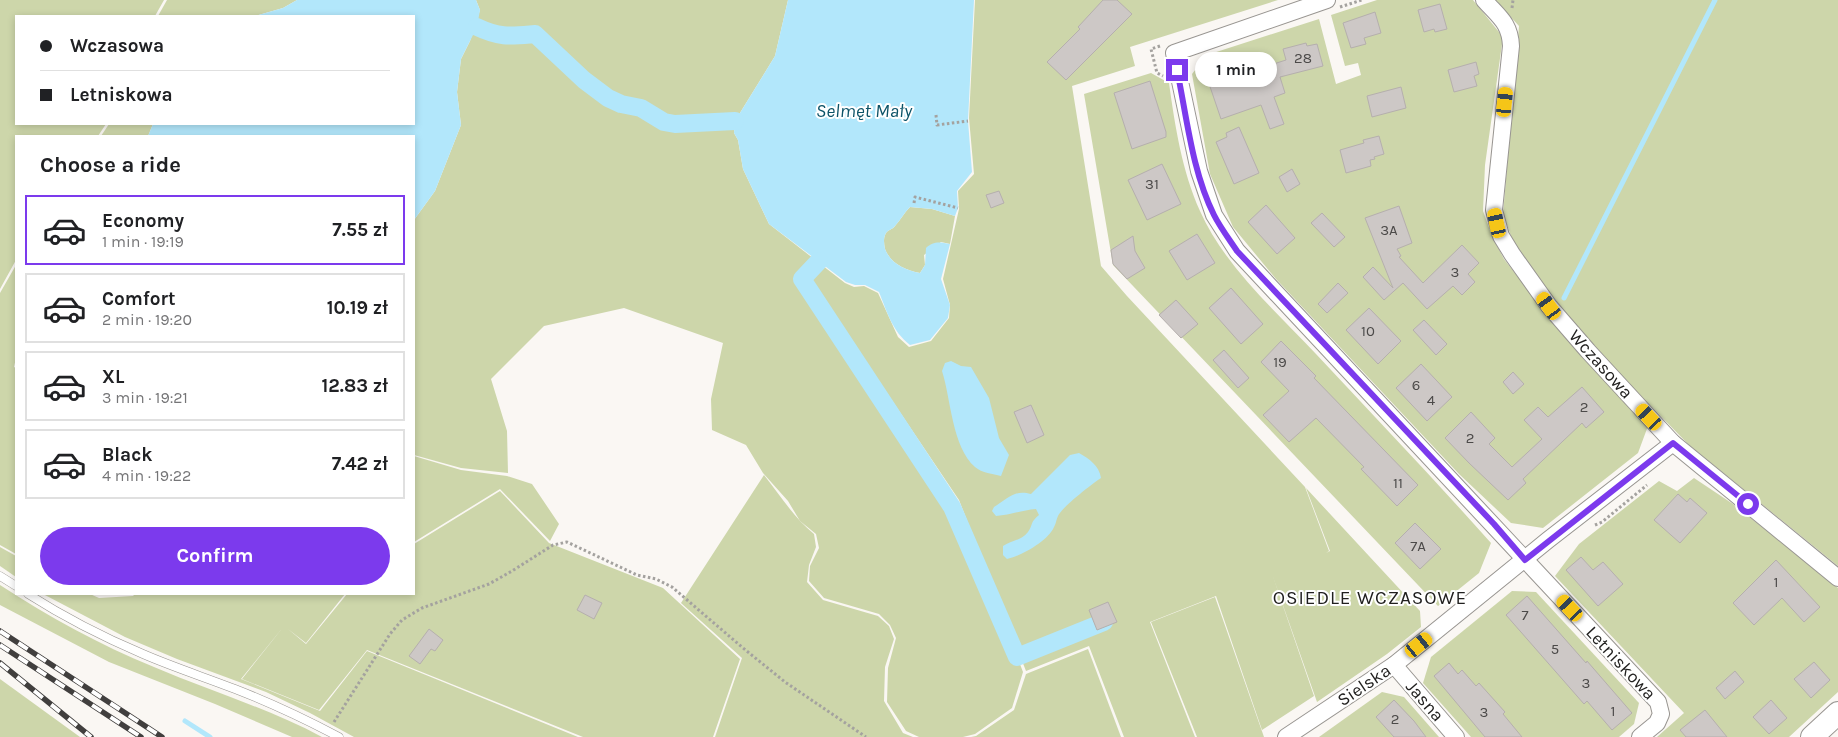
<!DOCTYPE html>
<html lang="en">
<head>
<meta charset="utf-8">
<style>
  :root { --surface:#fff; --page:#f6f6f6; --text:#202124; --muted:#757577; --line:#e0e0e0; --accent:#7c3aed }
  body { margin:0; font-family:Karla,sans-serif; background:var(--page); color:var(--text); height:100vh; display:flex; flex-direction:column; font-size:19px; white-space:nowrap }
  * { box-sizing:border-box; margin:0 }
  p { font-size:16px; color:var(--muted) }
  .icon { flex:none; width:28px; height:28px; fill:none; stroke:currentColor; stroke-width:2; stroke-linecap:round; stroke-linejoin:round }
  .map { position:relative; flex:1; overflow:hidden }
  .drawer { position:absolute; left:15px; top:135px; width:400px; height:460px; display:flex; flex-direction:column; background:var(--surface); border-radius:0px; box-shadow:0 2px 8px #0003 }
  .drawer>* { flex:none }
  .banner { position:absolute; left:15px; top:15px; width:400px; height:110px; border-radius:0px; box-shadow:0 2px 8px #0003; display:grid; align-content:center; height:110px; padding:0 25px; background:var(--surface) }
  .end { position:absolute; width:22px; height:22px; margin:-11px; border:6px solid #7c3aed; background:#fff; box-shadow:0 0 0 2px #fff }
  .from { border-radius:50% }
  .bubble { position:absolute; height:35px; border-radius:18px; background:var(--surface); box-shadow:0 2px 8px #0003; font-size:16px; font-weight:700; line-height:35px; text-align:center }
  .car { position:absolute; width:15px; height:30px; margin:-15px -8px; border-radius:6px; box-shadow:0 0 4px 1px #0007; background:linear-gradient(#f5c518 24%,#345 0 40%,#f5c518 0 76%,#345 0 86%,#f5c518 0) }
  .banner b { display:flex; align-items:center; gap:18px; height:48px; font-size:19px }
  .banner b+b { border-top:1px solid var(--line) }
  .banner i { width:12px; height:12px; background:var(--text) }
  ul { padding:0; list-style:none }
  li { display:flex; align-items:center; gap:15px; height:70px; margin:0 10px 8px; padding:0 15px; border:2px solid var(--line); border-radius:0px }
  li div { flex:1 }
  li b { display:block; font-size:19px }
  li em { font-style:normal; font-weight:700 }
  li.on { border-color:var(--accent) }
  li>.icon { width:45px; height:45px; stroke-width:1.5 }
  h2 { padding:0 25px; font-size:22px; line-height:60px }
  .action { display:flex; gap:10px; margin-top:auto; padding:10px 25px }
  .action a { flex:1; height:58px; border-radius:30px; background:var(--accent); color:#fff; font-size:20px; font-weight:700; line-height:58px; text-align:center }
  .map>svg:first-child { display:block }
</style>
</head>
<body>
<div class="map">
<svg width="1838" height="737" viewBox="0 0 1838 737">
  <rect width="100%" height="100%" fill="#faf7f3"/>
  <g fill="#cdd6aa">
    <path d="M0 0H164L155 16H16V124H106L98 136H16V260L0 289Z"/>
    <path d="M167 0H297L283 8 255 16H158Z"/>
    <path d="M476 0H788L775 56 735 121 734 133 738 140 743 169 769 224 845 283 854 287 864 286 878 293 898 337 909 347 931 341 949 318 950 305 943 279 959 209 958 191 974 174 969 118 975 0H1278L1130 47 1135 66 1072 86 1101 266 1127 296 1305 487 1329 551 1326 553 1330 551 1306 488 1420 611 1421 627 1387 654 1317 702 1272 574 1314 696 1262 730 1216 596 1150 622 1195 737H1124L1089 646 1026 671 959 500 829 307 958 502 1023 672 1012 708 975 734 963 737H919L906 731 887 702 888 668 896 638 890 625 879 614 824 598 809 581 810 566 819 548 816 534 800 521 788 501 763 473 746 445 712 430 711 399 723 343 624 308 544 326 491 379 507 431 508 473 461 468 414 455V220L435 191 461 125 457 92 461 59 470 41 480 10Z"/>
    <path d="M1377 0H1473L1503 37 1485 165 1483 211 1492 236 1504 259 1547 314 1648 426 1638 453 1543 528 1511 523 1459 474 1276 279 1233 227 1210 174 1192 74 1207 55 1319 19 1336 84 1361 75 1358 63 1345 66 1331 15Z"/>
    <path d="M1495 0H1838V566L1689 445 1592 346 1543 286 1514 244 1503 214 1519 26Z"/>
    <path d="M1151 73 1169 83C1175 126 1182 171 1200 211 1225 267 1275 310 1316 354 1375 417 1434 479 1491 543L1479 573 1438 606 1113 265 1084 94Z"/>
    <path d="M109 124H153L148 136H101Z"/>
    <path d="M910 207 932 209 955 216 950 244 941 242 924 255 925 265 920 273C905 270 891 264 885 249 884 244 883 238 886 233 888 230 893 229 895 226 901 219 904 213 910 207Z"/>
    <path d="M16 265V358L14 367 16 368V554L0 545V293Z"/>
    <path d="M414 456 461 470 507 476 532 484 559 524 550 541 500 489 414 542Z"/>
    <path d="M764 475C780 495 794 518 814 534L816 547 809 565 807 582 823 600 878 616 889 626 894 639 885 667 884 701 903 733 913 737H715L742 658 681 603Z"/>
    <path d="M1694 478 1733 504 1838 588V692L1789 737H1657L1684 713 1555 576 1579 544 1659 481 1677 491Z"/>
    <path d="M500 491 549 543 663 588 740 659 713 737H583L367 650 319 710 242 679 284 626 241 679 320 711 367 651 578 737H354L310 713 266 692 177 659 125 637 43 594H90L99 598 133 596 135 594H345L306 643 288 629 306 644 347 594H414V544Z"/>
    <path d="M0 547 16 556V577L0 566Z"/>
    <path d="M0 585C49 617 100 645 154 667 210 691 268 708 322 737H292L215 704 109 662 0 605Z"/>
    <path d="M1512 591 1536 592 1639 703 1634 724 1619 737H1471L1423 683 1431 657Z"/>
    <path d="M1215 597 1264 737H1197L1151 622Z"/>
    <path d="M1088 649 1121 737H971L976 736 1014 710 1026 674Z"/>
    <path d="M0 679 80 737H0Z"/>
    <path d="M1382 692 1404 697 1439 737H1319Z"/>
  </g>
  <g fill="#b2e7fb">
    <path d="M297 0H476L480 10 477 27 461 59 457 92 461 125 435 191 414 220V136H148L153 124H414V16H255L283 8Z"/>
    <path d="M788 0H974L968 121 972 172 957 191 958 208 955 216 932 209 910 207C904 213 901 219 895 226 893 229 888 230 886 233 883 238 884 244 885 249 891 264 905 270 920 273L925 265 926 248C933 241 940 242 950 244L941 279 950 305 948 318 930 340 910 345C892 331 887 312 879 292L865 285H855L846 282 769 224 743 169 738 140 734 133 735 121 775 56Z"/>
    <path d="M951 361 961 366 971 367 989 398 999 438 1009 455 1001 476C993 474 982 473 975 467 952 447 951 399 942 371L945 363Z"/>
    <path d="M1079 453C1089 459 1099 465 1101 478 1092 484 1062 507 1058 516 1056 520 1056 524 1054 527 1048 541 1021 556 1007 559L1003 555V546C1011 541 1022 540 1028 532 1033 525 1030 522 1039 515L1036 509C1022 510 1010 515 996 516L992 511 994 507C1008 499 1014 489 1031 494L1070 455Z"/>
  </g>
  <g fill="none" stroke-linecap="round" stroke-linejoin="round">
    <g stroke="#b2e7fb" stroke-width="5">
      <path d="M1564 298 1715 0"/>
      <path d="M185 721 210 737"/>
    </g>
    <g stroke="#b2e7fb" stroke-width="18">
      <path d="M477 27C500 38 511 36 535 34L584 80 608 98 621 104 641 108 664 122 675 124 735 121"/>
      <path d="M819 261 802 279 952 507 1017 657 1104 622"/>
    </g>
  </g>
  <g fill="#cdc8c6" stroke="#b5afad">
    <path d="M1103 0H1117L1132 14 1066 80 1047 62 1080 29 1078 27Z"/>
    <path d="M1440 4 1447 29 1435 32 1434 29 1424 32 1418 10Z"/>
    <path d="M1375 12 1381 33 1364 38 1366 44 1351 48 1343 23Z"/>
    <path d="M1306 43 1307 46 1317 44 1323 66 1280 77 1285 93 1274 97 1284 124 1270 129 1261 105 1221 119 1204 69 1231 60 1236 74 1242 73V74L1286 60 1283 49Z"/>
    <path d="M1476 62 1479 74 1474 76 1477 86 1454 92 1448 70Z"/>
    <path d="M1150 81 1166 132V137L1132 149 1114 93Z"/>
    <path d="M1401 87 1406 108 1372 117 1367 96Z"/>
    <path d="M1239 127 1259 173 1234 184 1216 142 1227 137 1226 133Z"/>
    <path d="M1379 136 1384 154 1374 157 1375 159 1370 160 1371 166 1346 173 1340 150 1364 143 1363 140Z"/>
    <path d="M1162 164 1181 204 1147 220 1128 180Z"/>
    <path d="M1292 169 1300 184 1287 192 1279 177Z"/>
    <path d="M999 191 1004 203 991 208 986 195Z"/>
    <path d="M1266 205 1295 238 1277 254 1248 222Z"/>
    <path d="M1399 206 1412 243 1397 249 1401 256 1399 257 1423 283 1462 245 1479 263 1468 274 1475 282 1462 295 1453 286 1427 309 1403 283 1384 300 1363 277 1373 267 1393 288 1365 218Z"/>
    <path d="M1322 213 1345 237 1334 247 1311 223Z"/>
    <path d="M1197 234 1215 263 1187 280 1169 251Z"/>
    <path d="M1133 236 1135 251 1145 268 1127 279 1113 264 1111 250Z"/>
    <path d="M1338 283 1348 293 1327 313 1318 304Z"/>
    <path d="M1231 288 1263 324 1241 344 1209 308Z"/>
    <path d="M1176 300 1198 324 1181 338 1159 315Z"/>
    <path d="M1369 308 1401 341 1378 364 1346 330Z"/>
    <path d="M1424 320 1447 344 1436 355 1413 330Z"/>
    <path d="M1281 341 1316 376 1314 378 1418 485 1397 506 1361 469 1364 467 1316 418 1289 442 1263 415 1289 391 1261 362Z"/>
    <path d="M1224 350 1249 378 1238 388 1213 360Z"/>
    <path d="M1421 364 1452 397 1427 421 1396 388Z"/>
    <path d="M1513 372 1524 384 1513 394 1503 382Z"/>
    <path d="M1582 387 1604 412 1586 428 1582 423 1523 479 1526 483 1508 500 1469 463 1445 438 1471 412 1495 438 1489 444 1512 467 1542 439 1524 420 1538 407 1548 417Z"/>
    <path d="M1031 405 1044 435 1027 443 1014 412Z"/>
    <path d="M1678 494 1687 502 1690 498 1707 513 1680 543 1654 520Z"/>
    <path d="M1415 523 1441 549 1420 569 1395 543Z"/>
    <path d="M1581 557 1593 570 1603 562 1623 584 1598 606 1566 570Z"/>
    <path d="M1776 560 1820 607 1804 622 1782 598 1754 625 1733 603Z"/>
    <path d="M585 595 602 603 594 619 577 610Z"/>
    <path d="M1527 596 1586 663 1587 661 1632 713 1612 730 1587 701 1584 704 1506 615Z"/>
    <path d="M1108 602 1117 622 1097 630 1089 610Z"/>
    <path d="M429 629 443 640 435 651 431 649 420 664 409 656Z"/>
    <path d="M1814 662 1830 680 1811 698 1794 679Z"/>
    <path d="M1449 663 1458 674 1462 670 1476 686 1479 683 1505 712 1503 714 1522 737H1485L1434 676Z"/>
    <path d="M1735 671 1744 682 1725 699 1716 688Z"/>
    <path d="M1394 700 1414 721 1426 737H1394L1376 717Z"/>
    <path d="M1771 700 1787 718 1769 734 1753 717Z"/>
    <path d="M1705 710 1727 737H1686L1680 730Z"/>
  </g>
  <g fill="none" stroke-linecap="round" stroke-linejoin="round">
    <g stroke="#989591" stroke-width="9">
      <g id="lane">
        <path d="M0 576 16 586"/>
        <path d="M28 594C64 617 103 637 143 654 173 667 204 677 235 689 271 703 305 719 339 737"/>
      </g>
    </g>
    <g stroke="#989591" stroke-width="18">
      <g id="street">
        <path d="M1327 0 1174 53 1199 171 1214 215 1237 251 1658 702 1661 714 1657 723 1640 737"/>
        <path d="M1484 0C1499 17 1510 23 1511 46L1494 210 1501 236 1512 254 1549 306 1588 351 1673 443 1838 578"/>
        <path d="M1394 665 1456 737"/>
        <path d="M1286 737 1394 665 1548 540 1673 443"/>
      </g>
    </g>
    <g stroke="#989591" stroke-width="24">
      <path id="secondary" d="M1812 737 1838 713"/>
    </g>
    <g stroke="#a4a29f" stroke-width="3" stroke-dasharray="2.5 2.5" stroke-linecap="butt">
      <path d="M1340 7 1362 0"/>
      <path d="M1512 8 1513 0"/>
      <path d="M1160 46 1151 49 1157 73 1163 76"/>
      <path d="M936 115 937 125 968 121"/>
      <path d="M914 203 915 197 958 208"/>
      <path d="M1595 525 1602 522 1647 485"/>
      <path d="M334 722 390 634 402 620 422 608 489 584 512 571 553 545 567 542 637 575 656 579 672 587 743 648 785 682 866 737"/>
    </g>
    <use href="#lane" stroke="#fff" stroke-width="8"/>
    <use href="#street" stroke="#fff" stroke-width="16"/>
    <use href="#secondary" stroke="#fff" stroke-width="22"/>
    <g stroke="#413f3e" stroke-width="5.5">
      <g id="rail">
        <path d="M0 631 162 737"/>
        <path d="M0 645 141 737"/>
        <path d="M0 663 91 737"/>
      </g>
    </g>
    <use href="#rail" stroke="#fff" stroke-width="4" stroke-dasharray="11" stroke-linecap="butt"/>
  </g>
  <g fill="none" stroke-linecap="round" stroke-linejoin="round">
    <path stroke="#7c3aed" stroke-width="6" d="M1177 70C1187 118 1192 171 1214 215 1220 227 1229 239 1237 251L1494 524 1525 560 1673 443 1748 504"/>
  </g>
  <g text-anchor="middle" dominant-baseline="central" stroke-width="4" stroke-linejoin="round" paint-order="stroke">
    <g font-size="15" fill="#4c4a49">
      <text x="1303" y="58">28</text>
      <text x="1152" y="184">31</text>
      <text x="1389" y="230">3A</text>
      <text x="1455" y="272">3</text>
      <text x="1368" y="331">10</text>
      <text x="1280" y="362">19</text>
      <text x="1416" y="385">6</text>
      <text x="1431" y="400">4</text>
      <text x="1584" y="407">2</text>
      <text x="1470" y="438">2</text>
      <text x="1398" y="483">11</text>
      <text x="1418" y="546">7A</text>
      <text x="1776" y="582">1</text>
      <text x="1525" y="615">7</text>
      <text x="1555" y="649">5</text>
      <text x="1586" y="683">3</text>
      <text x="1613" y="711">1</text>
      <text x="1484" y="712">3</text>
      <text x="1395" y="719">2</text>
    </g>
    <g font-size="18" fill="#21201f" stroke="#fff">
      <text transform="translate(1601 364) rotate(48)">Wczasowa</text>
      <text transform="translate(1621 663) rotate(47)">Letniskowa</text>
      <text transform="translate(1364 685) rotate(-34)">Sielska</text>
      <text transform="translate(1425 701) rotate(49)">Jasna</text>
    </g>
    <g font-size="19" font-style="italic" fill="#0c5368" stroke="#fff">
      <text x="864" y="111">Selmęt Mały</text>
    </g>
    <g font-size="19" letter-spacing="1" fill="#21201f" stroke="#fff">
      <text x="1370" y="598">OSIEDLE WCZASOWE</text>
    </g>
  </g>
</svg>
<i class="end from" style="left:1748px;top:504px"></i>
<i class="end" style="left:1177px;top:70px"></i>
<div class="bubble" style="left:1195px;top:52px;width:82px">1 min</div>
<i class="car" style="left:1505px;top:102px;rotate:6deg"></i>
<i class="car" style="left:1497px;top:223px;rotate:348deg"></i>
<i class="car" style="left:1549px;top:306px;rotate:324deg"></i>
<i class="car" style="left:1649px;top:417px;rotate:317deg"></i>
<i class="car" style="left:1570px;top:608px;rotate:317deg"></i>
<i class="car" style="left:1419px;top:645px;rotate:51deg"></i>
<div class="banner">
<b><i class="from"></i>Wczasowa</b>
<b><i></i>Letniskowa</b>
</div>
<section class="drawer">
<h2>Choose a ride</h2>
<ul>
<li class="on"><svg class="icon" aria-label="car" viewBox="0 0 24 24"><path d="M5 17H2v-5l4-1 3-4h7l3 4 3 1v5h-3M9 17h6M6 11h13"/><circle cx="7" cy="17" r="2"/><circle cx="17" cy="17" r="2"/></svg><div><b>Economy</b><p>1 min · 19:19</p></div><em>7.55 zł</em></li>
<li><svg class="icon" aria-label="car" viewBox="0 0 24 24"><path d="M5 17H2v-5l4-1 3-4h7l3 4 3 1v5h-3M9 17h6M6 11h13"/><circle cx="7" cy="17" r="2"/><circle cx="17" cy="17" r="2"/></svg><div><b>Comfort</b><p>2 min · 19:20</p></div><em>10.19 zł</em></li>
<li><svg class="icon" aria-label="car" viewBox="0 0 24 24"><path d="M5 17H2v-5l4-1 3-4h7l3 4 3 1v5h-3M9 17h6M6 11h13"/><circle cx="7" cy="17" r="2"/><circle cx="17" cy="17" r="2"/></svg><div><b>XL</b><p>3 min · 19:21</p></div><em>12.83 zł</em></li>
<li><svg class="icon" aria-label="car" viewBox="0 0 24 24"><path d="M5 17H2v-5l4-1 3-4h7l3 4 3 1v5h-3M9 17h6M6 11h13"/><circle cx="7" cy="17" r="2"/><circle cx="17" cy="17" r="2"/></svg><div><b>Black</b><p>4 min · 19:22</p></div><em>7.42 zł</em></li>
</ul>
<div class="action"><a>Confirm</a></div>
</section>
</div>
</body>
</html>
